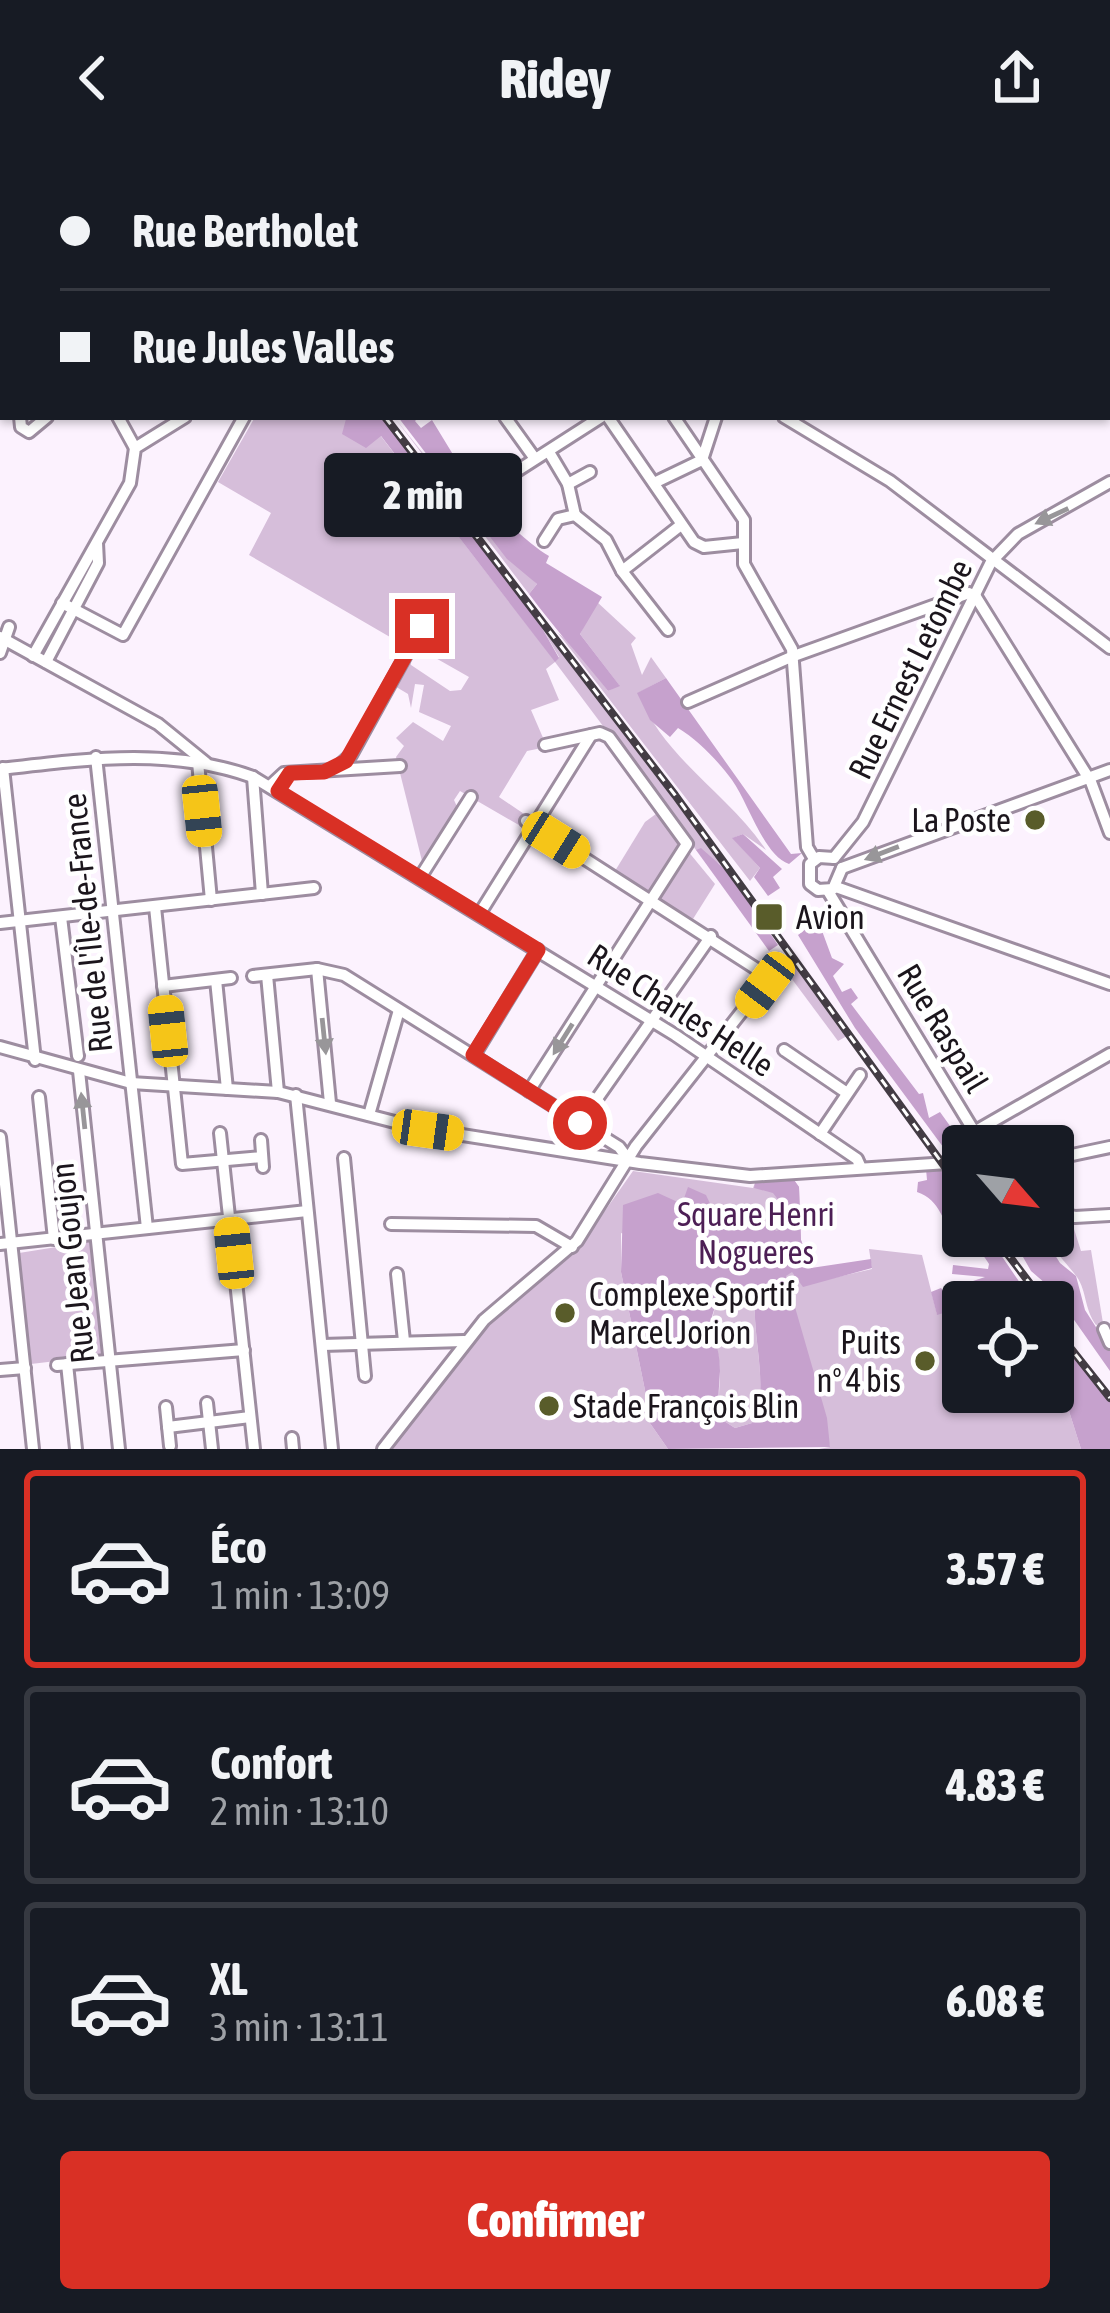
<!DOCTYPE html>
<html lang="fr">
<head>
<meta charset="utf-8">
<style>
  :root { --surface:#171b24; --page:#242831; --text:#f1f3f6; --muted:#9ea1a6; --line:#363941; --accent:#d93025 }
  body { margin:0; font-family:"Asap Condensed",sans-serif; background:var(--page); color:var(--text); height:100vh; display:flex; flex-direction:column; font-size:45px; white-space:nowrap }
  * { box-sizing:border-box; margin:0 }
  p { font-size:39px; color:var(--muted) }
  .icon { flex:none; width:66px; height:66px; fill:none; stroke:currentColor; stroke-width:2; stroke-linecap:round; stroke-linejoin:round }
  .map { position:relative; height:1293px; overflow:hidden }
  .side { display:flex; flex-direction:column; background:var(--surface); flex:1 }
  .side>* { flex:none }
  .top-card { position:absolute; left:0px; top:0px; width:1110px; height:264px; box-shadow:0 3px 9px #0004; display:grid; align-content:center; height:264px; padding:0 60px; background:var(--surface) }
  .needle { width:78px; rotate:118deg }
  .buttons { position:absolute; left:942px; top:969px; display:grid; gap:24px }
  .buttons a { display:grid; place-items:center; width:132px; height:132px; border-radius:12px; background:var(--surface); box-shadow:0 3px 9px #0004; font-size:60px }
  .end { position:absolute; width:54px; height:54px; margin:-27px; border:15px solid #d93025; background:#fff; box-shadow:0 0 0 6px #fff }
  .from { border-radius:50% }
  .bubble { position:absolute; height:84px; border-radius:12px; background:var(--surface); box-shadow:0 3px 9px #0004; font-size:39px; font-weight:800; line-height:84px; text-align:center }
  .car { position:absolute; width:36px; height:72px; margin:-36px -18px; border-radius:15px; box-shadow:0 0 9px 3px #0007; background:linear-gradient(#f5c518 24%,#345 0 40%,#f5c518 0 76%,#345 0 86%,#f5c518 0) }
  .top-card b { display:flex; align-items:center; gap:42px; height:114px; font-size:45px }
  .top-card b+b { border-top:3px solid var(--line) }
  .top-card i { width:30px; height:30px; background:var(--text) }
  ul { padding:21px 0 0; list-style:none }
  li { display:flex; align-items:center; gap:36px; height:198px; margin:0 24px 18px; padding:0 36px; border:6px solid var(--line); border-radius:12px }
  li div { flex:1 }
  li b { display:block; font-size:45px }
  li em { font-style:normal; font-weight:800 }
  li.active { border-color:var(--accent) }
  li>.icon { width:108px; height:108px; stroke-width:1.5 }
  .cta { display:flex; gap:24px; margin-top:auto; padding:24px 60px }
  .cta a { flex:1; height:138px; border-radius:12px; background:var(--accent); color:#fff; font-size:48px; font-weight:800; line-height:138px; text-align:center }
  header { display:flex; justify-content:space-between; align-items:center; height:156px; padding:0 60px; background:var(--surface); font-size:54px; font-weight:800 }
  .map>svg:first-child { display:block }
</style>
</head>
<body>
<header><svg class="icon" aria-label="back" viewBox="0 0 24 24"><path d="M15 5l-7 7 7 7"/></svg>Ridey<svg class="icon" aria-label="share" viewBox="0 0 24 24"><path d="M12 15V3M7 8l5-5 5 5M5 13v7h14v-7"/></svg></header>
<div class="map">
<svg width="1110" height="1293" viewBox="0 0 1110 1293">
  <rect width="100%" height="100%" fill="#fcf2fe"/>
  <g fill="#d6beda">
    <path d="M255 261H366L555 505 559 501 538 465 728 713 696 694 555 506 546 513 559 544 531 554 547 591 527 595 499 641 530 662 524 672 460 635 454 644 459 655 422 705 396 601 404 590 396 582 413 566 443 585 451 570 419 556 424 529 415 528 411 552 408 538 393 529 409 501 411 509 450 535 461 534 469 521 425 496 420 502 411 496 428 471 420 457 402 488 249 399 271 357 218 326Z"/>
    <path d="M394 261 458 341 466 344 472 360 537 428 529 438Z"/>
    <path d="M596 445 636 482 631 488 642 519 651 501 666 522 638 537C666 605 727 636 766 694L743 678 733 682 760 712 750 725 558 477 574 489 608 535 619 529 580 478Z"/>
    <path d="M660 655 682 687 651 737 615 715 645 666Z"/>
    <path d="M687 694 715 728 693 763 656 741Z"/>
    <path d="M783 811H797L847 880 838 885Z"/>
    <path d="M633 1015 753 1032 755 1027 794 1024 799 1031 801 1084 816 1126 872 1113 869 1093 922 1099 937 1158 963 1151V1236H1063L1081 1293H819L830 1291 788 1137 621 1077V1116L649 1254 645 1260 668 1293H389L491 1164 576 1096Z"/>
    <path d="M1074 1073 1081 1095 1091 1094 1103 1167 1096 1169C1084 1152 1087 1136 1077 1121 1067 1108 1054 1094 1043 1080L1070 1084Z"/>
    <path d="M94 1085 107 1199 31 1208 19 1097Z"/>
    <path d="M738 1130 755 1149C753 1186 770 1235 752 1267L735 1272 721 1263C717 1246 720 1233 720 1215 718 1175 701 1174 724 1133Z"/>
  </g>
  <g fill="#c6a1cd" fill-rule="evenodd">
    <path d="M381 261 538 465 559 502 555 506 381 280 366 292 342 278 346 263Z"/>
    <path d="M398 261H419L415 265 421 272 432 264 460 310 457 327C471 330 524 386 549 400L546 407 602 441 580 478 620 530 608 535C582 502 554 472 529 438L537 428 507 403Z"/>
    <path d="M666 522 791 698 802 697 789 708C764 700 748 646 732 624 718 605 698 584 678 572L670 581 650 564 637 537Z"/>
    <path d="M743 678 782 713 773 721 780 732 768 740 754 721 760 712 732 682Z"/>
    <path d="M701 692 727 715 778 789 769 795 696 694Z"/>
    <path d="M818 764 832 802 844 808 833 820 842 836 851 832 858 842 851 848 919 938 923 937 929 962 940 956 958 981 960 996 949 999 855 872 798 779Z"/>
    <path d="M941 1011 963 1046V1080H988L1033 1146H963V1151L937 1159 931 1136 941 1132 950 1143 966 1135 967 1127 985 1121 952 1118 953 1109 988 1113 989 1108C980 1092 972 1091 958 1081 940 1067 942 1044 917 1036L918 1026 927 1024 926 1013Z"/>
    <path d="M794 1024 799 1031 801 1084 811 1112 871 1103 872 1112 803 1131 792 1116 786 1120 827 1262 830 1291 668 1293 645 1260 649 1254 621 1116 623 1049 658 1037 682 1048 688 1031 706 1039 713 1054 764 1056 776 1075 784 1072 786 1054 773 1037 754 1032 755 1027ZM738 1130 755 1149C753 1185 770 1236 752 1267L735 1272 721 1263C717 1245 719 1233 720 1215 720 1173 698 1179 724 1133Z"/>
    <path d="M1011 1080H1043L1060 1107 1076 1120 1085 1154 1110 1193V1215L1053 1134 1031 1115Z"/>
    <path d="M1053 1175 1110 1246V1293H1081L1063 1236 1054 1239Z"/>
  </g>
  <g fill="none" stroke-linecap="round" stroke-linejoin="round">
    <g stroke="#9d8da0" stroke-width="16">
      <g id="minor">
        <path d="M159 0 171 3"/>
        <path d="M315 0 316 3"/>
        <path d="M398 0 407 3"/>
        <path d="M525 0 526 3"/>
        <path d="M659 0 666 3"/>
        <path d="M1054 0 1056 3"/>
        <path d="M439 3 444 0"/>
        <path d="M0 28 3 17"/>
        <path d="M0 64 3 66"/>
        <path d="M1107 116 1110 123"/>
        <path d="M0 117 3 112"/>
        <path d="M1107 179 1110 177"/>
        <path d="M0 181 3 176"/>
        <path d="M20 261 21 271 29 276 47 261"/>
        <path d="M118 261 135 292"/>
        <path d="M505 261 533 300"/>
        <path d="M608 261 694 386 704 391 743 387"/>
        <path d="M674 261 744 364V408L792 493 807 691 814 703"/>
        <path d="M784 261 890 325 1110 492"/>
        <path d="M549 296 568 328 575 359"/>
        <path d="M702 304 716 261"/>
        <path d="M654 327 702 304"/>
        <path d="M568 328 590 316"/>
        <path d="M481 338 601 261"/>
        <path d="M575 359 606 384 622 415 668 474"/>
        <path d="M544 385 558 363 575 359"/>
        <path d="M622 415 681 369"/>
        <path d="M976 441 1091 626 1110 677"/>
        <path d="M62 447 123 479 244 261"/>
        <path d="M0 481 158 568 206 607"/>
        <path d="M0 497 9 471"/>
        <path d="M33 500 130 327 135 292 185 261"/>
        <path d="M46 506 98 407 97 387"/>
        <path d="M688 546 791 501 969 437 976 441"/>
        <path d="M96 601 147 1072"/>
        <path d="M198 606 211 744"/>
        <path d="M338 611 351 599 422 470"/>
        <path d="M3 612 35 904"/>
        <path d="M0 613C86 603 170 591 253 621L675 879 857 1003 861 1012"/>
        <path d="M253 621 262 738"/>
        <path d="M270 630 284 617 400 610"/>
        <path d="M834 702 863 666 991 406 1018 378 1110 326"/>
        <path d="M834 702 819 701 810 708V728L818 734 833 733 842 712"/>
        <path d="M842 712 1110 614"/>
        <path d="M421 720 471 641"/>
        <path d="M836 731 1110 828"/>
        <path d="M828 735 983 990"/>
        <path d="M155 751 182 1008 262 1001"/>
        <path d="M480 757 591 579"/>
        <path d="M61 761 78 900"/>
        <path d="M0 767 314 732"/>
        <path d="M317 813 330 947"/>
        <path d="M267 819 278 936"/>
        <path d="M253 820 317 813 344 819 619 991 628 1003"/>
        <path d="M216 824 227 933"/>
        <path d="M163 830 231 822"/>
        <path d="M0 891 131 927 278 936 418 972 640 1007 750 1020 963 1006"/>
        <path d="M784 894 847 937"/>
        <path d="M474 899 538 794"/>
        <path d="M79 915 119 1293"/>
        <path d="M529 935 687 688 609 581 600 577 545 589"/>
        <path d="M296 939 332 1293"/>
        <path d="M39 941 54 1083"/>
        <path d="M369 959 399 854"/>
        <path d="M580 967 711 780"/>
        <path d="M974 976 1110 898"/>
        <path d="M220 977 254 1293"/>
        <path d="M820 978 860 919"/>
        <path d="M0 981 33 1293"/>
        <path d="M261 984 263 1011"/>
        <path d="M344 1002 365 1220"/>
        <path d="M1053 1003 1110 991"/>
        <path d="M1053 1056 1075 1061 1110 1059"/>
        <path d="M391 1068 536 1070 572 1091"/>
        <path d="M0 1088 307 1055"/>
        <path d="M397 1118 404 1185"/>
        <path d="M1104 1173 1110 1187"/>
        <path d="M322 1189 464 1185"/>
        <path d="M67 1208 76 1293"/>
        <path d="M57 1209 244 1194"/>
        <path d="M0 1214 25 1212"/>
        <path d="M207 1247 212 1293"/>
        <path d="M166 1251 170 1290"/>
        <path d="M168 1271 250 1261"/>
        <path d="M292 1282 293 1293"/>
        <path d="M383 1293 484 1164 577 1085 636 990 769 821 526 665"/>
      </g>
    </g>
    <g stroke="#9d8da0" stroke-width="20">
      <g id="major">
        <path d="M70 0 72 3"/>
        <path d="M229 3 233 0"/>
      </g>
    </g>
    <g stroke="#9d8da0" stroke-width="21">
      <g id="highway">
        <path d="M899 0 907 3"/>
        <path d="M929 0 937 3"/>
        <path d="M1107 46 1110 47"/>
        <path d="M1107 58 1110 59"/>
      </g>
    </g>
    <use href="#minor" stroke="#fff" stroke-width="10"/>
    <use href="#major" stroke="#fff" stroke-width="14"/>
    <use href="#highway" stroke="#fff" stroke-width="15"/>
    <g stroke="#433c44" stroke-width="8">
      <g id="rail">
        <path d="M199 0 201 3"/>
        <path d="M385 261 675 639 963 1036"/>
        <path d="M994 1080 1044 1146"/>
        <path d="M1053 1170 1110 1242"/>
      </g>
    </g>
    <use href="#rail" stroke="#fff" stroke-width="3" stroke-dasharray="9" stroke-linecap="butt"/>
  </g>
  <defs><path id="oneway-solid" d="M-6-.8H1V-3.2L6.5 0L1 3.2V.8H-6Z" transform="scale(3)"/></defs>
  <g fill="#989699">
    <use href="#oneway-solid" transform="translate(1052 360) rotate(155)"/>
    <use href="#oneway-solid" transform="translate(882 697) rotate(159)"/>
    <use href="#oneway-solid" transform="translate(324 880) rotate(84)"/>
    <use href="#oneway-solid" transform="translate(563 883) rotate(122)"/>
    <use href="#oneway-solid" transform="translate(83 955) rotate(-96)"/>
  </g>
  <g fill="none" stroke-linecap="round" stroke-linejoin="round">
    <path stroke="#d93025" stroke-width="15" d="M422 470 346 605 324 616 290 617 278 635 538 794 473 899 580 967"/>
  </g>
  <g fill="#595c2a" stroke="#fff" stroke-width="4.5">
    <circle cx="1035" cy="664" r="12"/>
    <rect x="754" y="746" width="30" height="30" rx="6"/>
    <circle cx="565" cy="1157" r="12"/>
    <circle cx="925" cy="1205" r="12"/>
    <circle cx="549" cy="1250" r="12"/>
  </g>
  <g text-anchor="middle" dominant-baseline="central" stroke-width="9" stroke-linejoin="round" paint-order="stroke">
    <g font-size="33" fill="#1b151c" stroke="#fff">
      <text transform="translate(910 513) rotate(-64)">Rue Ernest Letombe</text>
      <text transform="translate(87 767) rotate(-96)">Rue de l'Île-de-France</text>
      <text transform="translate(681 854) rotate(33)">Rue Charles Helle</text>
      <text transform="translate(943 872) rotate(59)">Rue Raspail</text>
      <text transform="translate(72 1107) rotate(-96)">Rue Jean Goujon</text>
    </g>
    <g font-size="33" fill="#1b151c" stroke="#fff" text-anchor="start">
      <text x="1011" y="664" text-anchor="end">La Poste</text>
      <text x="796" y="761">Avion</text>
      <text x="589" y="1138">Complexe Sportif<tspan x="589" dy="38">Marcel Jorion</tspan></text>
      <text x="901" y="1186" text-anchor="end">Puits<tspan x="901" dy="38">n° 4 bis</tspan></text>
      <text x="573" y="1250">Stade François Blin</text>
    </g>
    <g font-size="33" fill="#4d1f55" stroke="#fff">
      <text x="756" y="1058">Square Henri<tspan x="756" dy="38">Nogueres</tspan></text>
    </g>
  </g>
</svg>
<div class="buttons">
<a><svg class="needle" viewBox="-14 -14 28 28"><path d="M0-13l5 13h-10z" fill="#e53935"/><path d="M0 13l5-13h-10z" fill="#9ea1a6"/></svg></a>
<a><svg class="icon" aria-label="locate" viewBox="0 0 24 24"><circle cx="12" cy="12" r="6"/><path d="M12 2v4M12 18v4M2 12h4M18 12h4"/></svg></a>
</div>
<i class="end from" style="left:580px;top:967px"></i>
<i class="end" style="left:422px;top:470px"></i>
<div class="bubble" style="left:324px;top:297px;width:198px">2 min</div>
<i class="car" style="left:202px;top:655px;rotate:174deg"></i>
<i class="car" style="left:556px;top:684px;rotate:122deg"></i>
<i class="car" style="left:765px;top:829px;rotate:217deg"></i>
<i class="car" style="left:168px;top:875px;rotate:354deg"></i>
<i class="car" style="left:428px;top:974px;rotate:98deg"></i>
<i class="car" style="left:234px;top:1097px;rotate:354deg"></i>
<div class="top-card">
<b><i class="from"></i>Rue Bertholet</b>
<b><i></i>Rue Jules Valles</b>
</div>
</div>
<section class="side">
<ul>
<li class="active"><svg class="icon" aria-label="car" viewBox="0 0 24 24"><path d="M5 17H2v-5l4-1 3-4h7l3 4 3 1v5h-3M9 17h6M6 11h13"/><circle cx="7" cy="17" r="2"/><circle cx="17" cy="17" r="2"/></svg><div><b>Éco</b><p>1 min · 13:09</p></div><em>3.57 €</em></li>
<li><svg class="icon" aria-label="car" viewBox="0 0 24 24"><path d="M5 17H2v-5l4-1 3-4h7l3 4 3 1v5h-3M9 17h6M6 11h13"/><circle cx="7" cy="17" r="2"/><circle cx="17" cy="17" r="2"/></svg><div><b>Confort</b><p>2 min · 13:10</p></div><em>4.83 €</em></li>
<li><svg class="icon" aria-label="car" viewBox="0 0 24 24"><path d="M5 17H2v-5l4-1 3-4h7l3 4 3 1v5h-3M9 17h6M6 11h13"/><circle cx="7" cy="17" r="2"/><circle cx="17" cy="17" r="2"/></svg><div><b>XL</b><p>3 min · 13:11</p></div><em>6.08 €</em></li>
</ul>
<div class="cta"><a>Confirmer</a></div>
</section>
</body>
</html>
